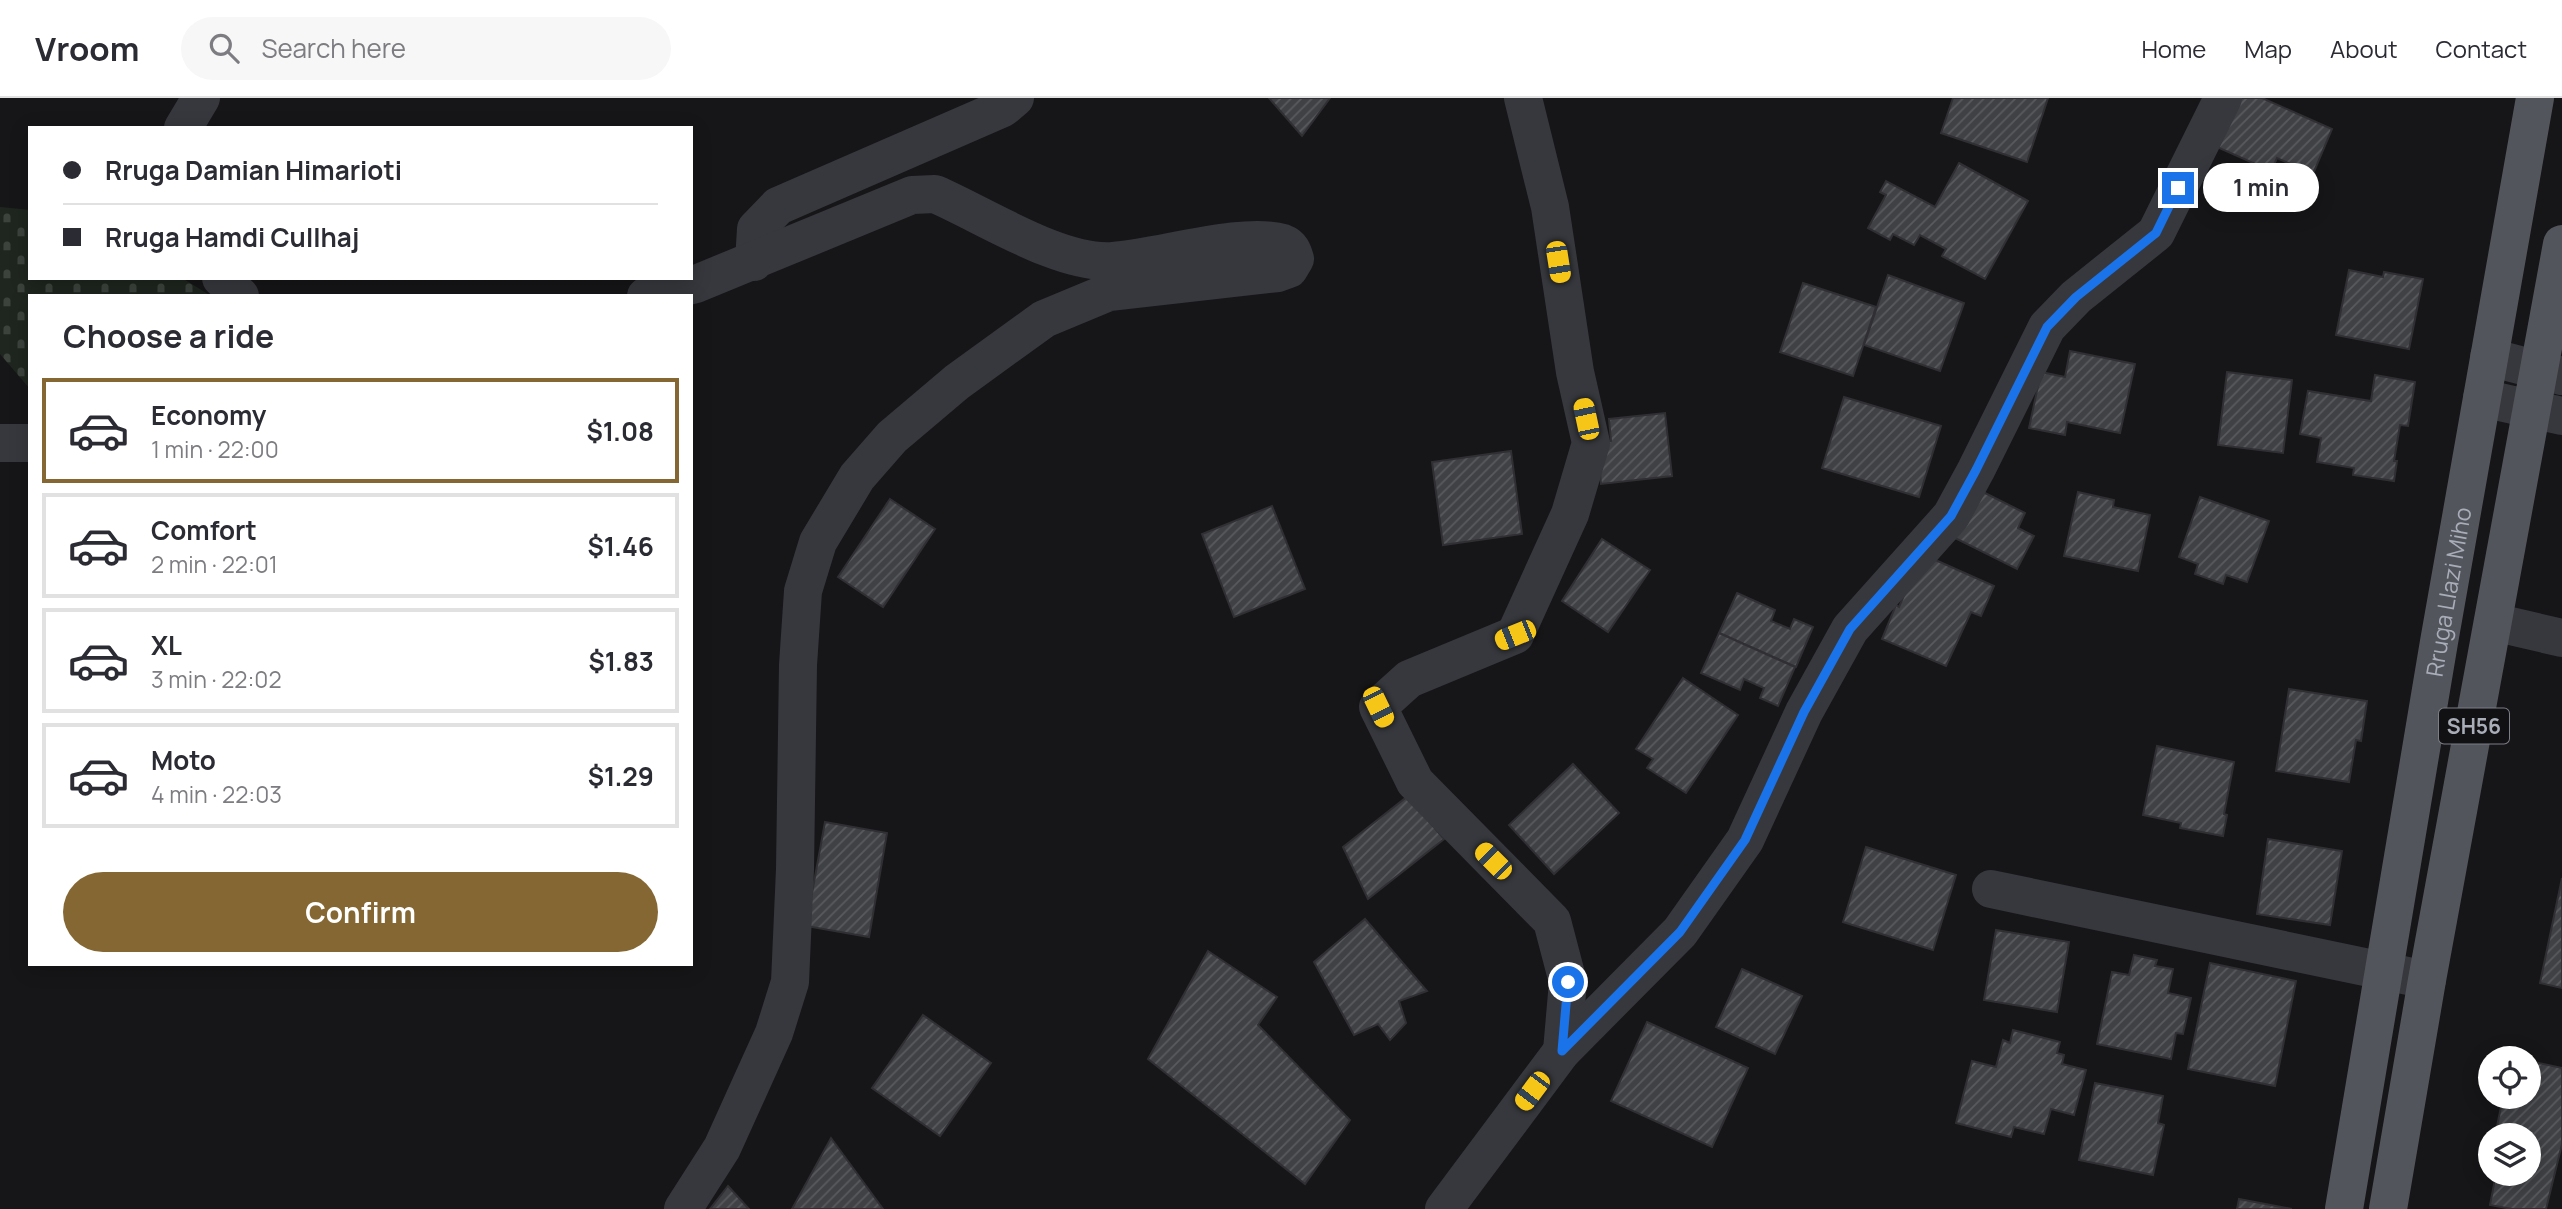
<!DOCTYPE html>
<html lang="en">
<head>
<meta charset="utf-8">
<style>
  :root { --surface:#fff; --page:#f7f7f7; --text:#2b2b33; --muted:#7c7c81; --line:#e1e1e2; --accent:#856733 }
  body { margin:0; font-family:Manrope,sans-serif; background:var(--page); color:var(--text); height:100vh; display:flex; flex-direction:column; font-size:26px; white-space:nowrap }
  * { box-sizing:border-box; margin:0 }
  p { font-size:23px; color:var(--muted) }
  .icon { flex:none; width:38px; height:38px; fill:none; stroke:currentColor; stroke-width:2; stroke-linecap:round; stroke-linejoin:round }
  .map { position:relative; flex:1; overflow:hidden }
  .side { position:absolute; left:28px; top:196px; width:665px; height:672px; display:flex; flex-direction:column; background:var(--surface); border-radius:0px; box-shadow:0 4px 18px #0003 }
  .side>* { flex:none }
  .guide { position:absolute; left:28px; top:28px; width:665px; height:154px; border-radius:0px; box-shadow:0 4px 18px #0003; display:grid; align-content:center; height:154px; padding:0 35px; background:var(--surface) }
  .buttons { position:absolute; left:2478px; top:948px; display:grid; gap:14px }
  .buttons a { display:grid; place-items:center; width:63px; height:63px; border-radius:50%; background:var(--surface); box-shadow:0 4px 18px #0003; font-size:35px }
  .end { position:absolute; width:32px; height:32px; margin:-16px; border:9px solid #1a73e8; background:#fff; box-shadow:0 0 0 4px #fff }
  .from { border-radius:50% }
  .bubble { position:absolute; height:49px; border-radius:24px; background:var(--surface); box-shadow:0 4px 18px #0003; font-size:23px; font-weight:700; line-height:49px; text-align:center }
  .car { position:absolute; width:21px; height:42px; margin:-21px -10px; border-radius:9px; box-shadow:0 0 5px 2px #0007; background:linear-gradient(#f5c518 24%,#345 0 40%,#f5c518 0 76%,#345 0 86%,#f5c518 0) }
  .guide b { display:flex; align-items:center; gap:24px; height:66px; font-size:26px }
  .guide b+b { border-top:2px solid var(--line) }
  .guide i { width:18px; height:18px; background:var(--text) }
  ul { padding:0; list-style:none }
  li { display:flex; align-items:center; gap:21px; height:105px; margin:0 14px 10px; padding:0 21px; border:4px solid var(--line); border-radius:0px }
  li div { flex:1 }
  li b { display:block; font-size:26px }
  li em { font-style:normal; font-weight:700 }
  li.on { border-color:var(--accent) }
  li>.icon { width:63px; height:63px; stroke-width:1.5 }
  h2 { padding:0 35px; font-size:32px; line-height:84px }
  .action { display:flex; gap:14px; margin-top:auto; padding:14px 35px }
  .action a { flex:1; height:80px; border-radius:42px; background:var(--accent); color:#fff; font-size:28px; font-weight:700; line-height:80px; text-align:center }
  header { display:flex; align-items:center; gap:42px; box-sizing:border-box; height:98px; padding:0 35px; background:var(--surface); border-bottom:2px solid var(--line) }
  header strong { font-size:33px }
  nav { display:flex; gap:38px; margin-inline-start:auto; font-size:24px }
  .search { width:490px; height:63px; background:var(--page); display:flex; align-items:center; gap:18px; box-sizing:border-box; padding:0 24px; border-radius:38px; color:var(--muted); font-size:26px }
  .map>svg:first-child { display:block }
</style>
</head>
<body>
<header>
<strong>Vroom</strong>
<div class="search"><svg class="icon" aria-label="search" viewBox="0 0 24 24"><circle cx="10" cy="10" r="6"/><path d="M15 15l6 6"/></svg>Search here</div>
<nav><a>Home</a><a>Map</a><a>About</a><a>Contact</a></nav>
</header>
<div class="map">
<svg width="2562" height="1111" viewBox="0 0 2562 1111">
  <defs>
    <pattern id="cemetery-stones" width="16" height="16" patternUnits="userSpaceOnUse" patternTransform="scale(1.75)"><rect width="16" height="16" fill="#1e261f"/><path d="M2 7V4a2 2 0 0 1 4 0v3zM10 15v-3a2 2 0 0 1 4 0v3z" fill="#3c433d"/></pattern>
    <pattern id="building-hatch" width="6" height="6" patternUnits="userSpaceOnUse" patternTransform="scale(1.75)"><rect width="6" height="6" fill="#404145"/><path d="M-1 1l2-2M0 6l6-6M5 7l2-2" fill="none" stroke="#595a5e"/></pattern>
  </defs>
  <rect width="100%" height="100%" fill="#161618"/>
  <path fill="url(#cemetery-stones)" d="M0 109 30 112V180H182L211 198H30V291L0 256Z"/>
  <g fill="url(#building-hatch)" stroke="#303034" stroke-width="2">
    <path d="M1269 0H1330L1302 38Z"/>
    <path d="M1953 0H2048L2027 64 1941 35Z"/>
    <path d="M2239 0H2262L2332 31 2313 76 2277 60 2271 73 2217 49Z"/>
    <path d="M1959 65 2028 103 1985 181 1942 158 1946 151 1920 137 1914 147 1893 136 1890 142 1868 130 1886 97 1880 94 1886 83 1935 109Z"/>
    <path d="M2349 172 2383 179 2384 174 2423 181 2409 251 2336 237Z"/>
    <path d="M1888 177 1964 205 1940 273 1864 247Z"/>
    <path d="M1803 185 1876 209 1853 278 1780 254Z"/>
    <path d="M2070 253 2135 266 2120 335 2067 324 2065 337 2029 330 2041 274 2065 279Z"/>
    <path d="M2227 274 2292 282 2283 355 2218 347Z"/>
    <path d="M2375 277 2415 284 2408 328 2400 327 2394 363H2397L2394 383 2353 377 2354 370 2317 364 2321 340 2300 336 2308 293 2371 303Z"/>
    <path d="M1844 299 1941 328 1919 399 1822 370Z"/>
    <path d="M1665 315 1672 378 1601 386 1597 345 1611 343 1609 321Z"/>
    <path d="M1511 353 1522 436 1443 447 1432 364Z"/>
    <path d="M1975 390 2025 415 2018 430 2034 438 2017 471 1951 438Z"/>
    <path d="M2078 394 2114 402 2113 409 2150 417 2138 473 2064 458Z"/>
    <path d="M2200 399 2269 423 2247 484 2226 477 2223 486 2195 476 2198 466 2179 459Z"/>
    <path d="M890 401 935 431 883 509 838 479Z"/>
    <path d="M1272 408 1305 491 1234 519 1202 436Z"/>
    <path d="M1602 441 1650 472 1608 534 1562 503Z"/>
    <path d="M1922 456 1994 488 1981 518 1971 514 1946 568 1882 541 1896 507 1899 509Z"/>
    <path d="M1737 495 1775 512 1771 523 1790 531 1794 521 1813 529 1796 569 1719 535Z"/>
    <path d="M1719 535 1795 569 1778 608 1760 600 1764 590 1744 581 1740 592 1701 575Z"/>
    <path d="M1683 580 1738 617 1686 695 1647 670 1653 661 1636 651Z"/>
    <path d="M2289 591 2367 603 2361 643 2356 642 2349 684 2276 673Z"/>
    <path d="M2157 648 2234 664 2224 716 2227 717 2223 738 2180 730 2181 725 2143 717Z"/>
    <path d="M1573 666 1619 715 1554 776 1509 727Z"/>
    <path d="M1408 698 1444 741 1368 801 1343 749Z"/>
    <path d="M825 724 887 735 869 839 806 828Z"/>
    <path d="M2268 741 2342 753 2330 827 2257 816Z"/>
    <path d="M1866 749 1956 777 1933 852 1843 824Z"/>
    <path d="M2562 780V890L2540 885Z"/>
    <path d="M1365 821 1427 893 1399 903 1406 925 1390 942 1378 926 1354 937 1314 864Z"/>
    <path d="M1996 832 2069 844 2057 914 1984 902Z"/>
    <path d="M1208 853 1277 899 1258 927 1350 1022 1305 1086 1148 961Z"/>
    <path d="M2134 857 2157 862 2155 868 2173 871 2168 895 2191 900 2183 936 2176 935 2171 961 2097 946 2112 874 2129 877Z"/>
    <path d="M2210 865 2296 883 2275 988 2188 971Z"/>
    <path d="M1742 871 1802 898 1775 956 1716 929Z"/>
    <path d="M923 917 991 965 940 1038 872 990Z"/>
    <path d="M1647 924 1748 970 1712 1049 1611 1003Z"/>
    <path d="M2013 932 2060 944 2057 955 2064 957 2062 966 2086 972 2074 1017 2051 1011 2044 1036 2014 1029 2011 1039 1956 1025 1972 963 1996 969 2003 942 2010 945Z"/>
    <path d="M2529 963 2562 970V1046L2546 1111H2512L2490 1107 2496 1076H2529V1038H2495L2503 999H2529Z"/>
    <path d="M2095 985 2163 998 2158 1025 2164 1027 2153 1077 2079 1062Z"/>
    <path d="M831 1040 883 1111H792Z"/>
    <path d="M728 1088 749 1111H710Z"/>
    <path d="M2239 1101 2292 1111H2237Z"/>
  </g>
  <g fill="none" stroke-linecap="round" stroke-linejoin="round">
    <g stroke="#37383d" stroke-width="38">
      <path d="M1523 0 1550 109 1575 274 1591 345 1570 416 1515 537 1409 581 1378 609 1415 684 1552 823 1568 884 1562 953"/>
      <path d="M183 30 201 0"/>
      <path d="M754 164 756 131 778 108 1003 10 1015 0"/>
      <path d="M221 180 240 198"/>
      <path d="M646 198 696 186 912 97 935 96C984 117 1060 167 1113 163 1158 160 1243 133 1283 145 1291 148 1293 154 1295 161L1289 171 1278 175 1109 194 1044 221 957 284 892 339 857 379 818 444 803 493 798 567 795 771 790 884 774 935 722 1050 683 1111"/>
      <path d="M2489 259 2562 278"/>
      <path d="M2482 300 2562 318"/>
      <path d="M0 345H30"/>
      <path d="M2493 524 2562 540"/>
      <path d="M1991 791 2427 882"/>
      <path d="M1444 1111 1562 953 1680 834 1745 742 1804 614 1850 531 1951 418 1976 372 2047 229 2076 199 2156 135 2223 0"/>
    </g>
    <g stroke="#53555c" stroke-width="38">
      <path id="s1" d="M2344 1111 2439 544 2535 0"/>
      <path d="M2388 1111 2427 882 2562 146"/>
    </g>
  </g>
  <g fill="none" stroke-linecap="round" stroke-linejoin="round">
    <path stroke="#1a73e8" stroke-width="9" d="M1568 884 1562 953 1680 834 1745 742 1804 614 1850 531 1951 418 1976 372 2047 229 2076 199 2156 135 2178 90"/>
  </g>
  <g text-anchor="middle" dominant-baseline="central" stroke-width="7" stroke-linejoin="round" paint-order="stroke">
    <rect fill="#111113" stroke="#7b7e86" stroke-width="2" x="2439" y="610.5" width="70" height="35" rx="5"/>
    <g font-size="21" font-weight="bold" fill="#a8adb8">
      <text x="2474" y="628">SH56</text>
    </g>
    <g font-size="23" fill="#a8adb8" stroke="#111113">
      <text stroke="none"><textPath href="#s1" startOffset="626">Rruga Llazi Miho</textPath></text>
    </g>
  </g>
</svg>
<div class="buttons">
<a><svg class="icon" aria-label="locate" viewBox="0 0 24 24"><circle cx="12" cy="12" r="6"/><path d="M12 2v4M12 18v4M2 12h4M18 12h4"/></svg></a>
<a><svg class="icon" aria-label="layers" viewBox="0 0 24 24"><path d="M12 4l9 5-9 5-9-5zM3 14l9 5 9-5"/></svg></a>
</div>
<i class="end from" style="left:1568px;top:884px"></i>
<i class="end" style="left:2178px;top:90px"></i>
<div class="bubble" style="left:2203px;top:65px;width:116px">1 min</div>
<i class="car" style="left:1558px;top:164px;rotate:171deg"></i>
<i class="car" style="left:1586px;top:321px;rotate:348deg"></i>
<i class="car" style="left:1515px;top:537px;rotate:248deg"></i>
<i class="car" style="left:1378px;top:609px;rotate:154deg"></i>
<i class="car" style="left:1493px;top:763px;rotate:315deg"></i>
<i class="car" style="left:1532px;top:993px;rotate:217deg"></i>
<div class="guide">
<b><i class="from"></i>Rruga Damian Himarioti</b>
<b><i></i>Rruga Hamdi Cullhaj</b>
</div>
<section class="side">
<h2>Choose a ride</h2>
<ul>
<li class="on"><svg class="icon" aria-label="car" viewBox="0 0 24 24"><path d="M5 17H2v-5l4-1 3-4h7l3 4 3 1v5h-3M9 17h6M6 11h13"/><circle cx="7" cy="17" r="2"/><circle cx="17" cy="17" r="2"/></svg><div><b>Economy</b><p>1 min · 22:00</p></div><em>$1.08</em></li>
<li><svg class="icon" aria-label="car" viewBox="0 0 24 24"><path d="M5 17H2v-5l4-1 3-4h7l3 4 3 1v5h-3M9 17h6M6 11h13"/><circle cx="7" cy="17" r="2"/><circle cx="17" cy="17" r="2"/></svg><div><b>Comfort</b><p>2 min · 22:01</p></div><em>$1.46</em></li>
<li><svg class="icon" aria-label="car" viewBox="0 0 24 24"><path d="M5 17H2v-5l4-1 3-4h7l3 4 3 1v5h-3M9 17h6M6 11h13"/><circle cx="7" cy="17" r="2"/><circle cx="17" cy="17" r="2"/></svg><div><b>XL</b><p>3 min · 22:02</p></div><em>$1.83</em></li>
<li><svg class="icon" aria-label="car" viewBox="0 0 24 24"><path d="M5 17H2v-5l4-1 3-4h7l3 4 3 1v5h-3M9 17h6M6 11h13"/><circle cx="7" cy="17" r="2"/><circle cx="17" cy="17" r="2"/></svg><div><b>Moto</b><p>4 min · 22:03</p></div><em>$1.29</em></li>
</ul>
<div class="action"><a>Confirm</a></div>
</section>
</div>
</body>
</html>
